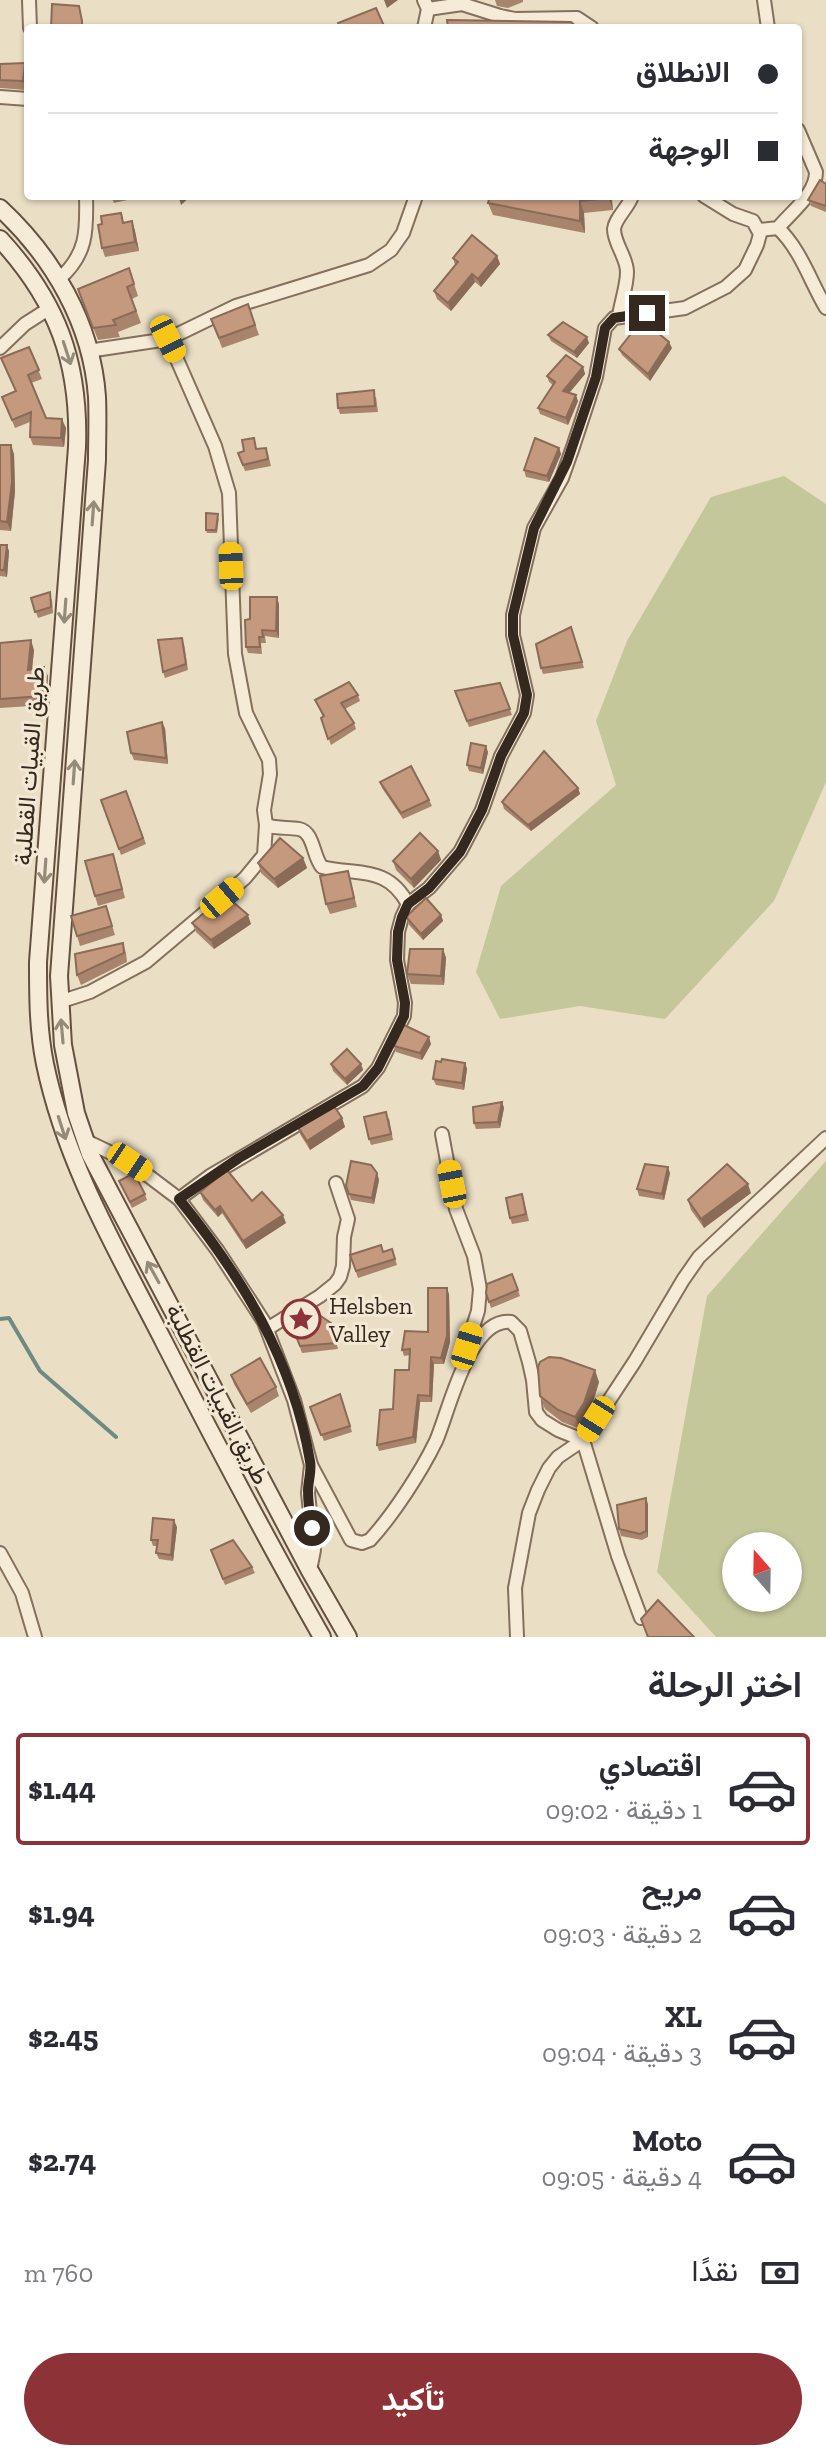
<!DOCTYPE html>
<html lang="ar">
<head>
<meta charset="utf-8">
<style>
  :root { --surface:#fff; --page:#f7f7f7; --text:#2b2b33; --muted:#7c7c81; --line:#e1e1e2; --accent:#8d3236 }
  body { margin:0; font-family:"Zilla Slab",Vazirmatn,serif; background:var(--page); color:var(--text); direction:rtl; height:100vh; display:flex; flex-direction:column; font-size:30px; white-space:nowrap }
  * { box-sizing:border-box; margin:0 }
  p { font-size:26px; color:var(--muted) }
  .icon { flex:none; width:44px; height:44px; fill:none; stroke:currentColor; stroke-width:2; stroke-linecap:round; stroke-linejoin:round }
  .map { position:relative; height:1637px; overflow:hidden; direction:ltr }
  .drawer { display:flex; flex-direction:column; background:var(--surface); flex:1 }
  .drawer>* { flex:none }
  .top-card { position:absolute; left:24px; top:24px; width:778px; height:176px; border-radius:8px; box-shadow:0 2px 6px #0004; direction:rtl; display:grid; align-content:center; height:176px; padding:0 24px; background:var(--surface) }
  .needle { width:52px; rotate:340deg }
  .fabs { position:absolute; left:722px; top:1532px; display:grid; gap:16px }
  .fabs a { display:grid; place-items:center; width:80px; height:80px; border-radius:50%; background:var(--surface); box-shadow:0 2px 6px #0004; font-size:40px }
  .end { position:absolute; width:36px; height:36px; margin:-18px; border:10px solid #35291f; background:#fff; box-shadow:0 0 0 4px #fff }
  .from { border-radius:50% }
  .car { position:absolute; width:24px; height:48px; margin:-24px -12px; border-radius:10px; box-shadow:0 0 6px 2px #0007; background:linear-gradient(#f5c518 24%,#345 0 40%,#f5c518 0 76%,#345 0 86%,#f5c518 0) }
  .top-card b { display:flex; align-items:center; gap:28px; height:76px; font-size:30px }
  .top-card b+b { border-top:2px solid var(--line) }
  .top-card i { width:20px; height:20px; background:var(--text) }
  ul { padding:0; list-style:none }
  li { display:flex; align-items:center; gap:24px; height:112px; margin:0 16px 12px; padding:0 8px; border:4px solid transparent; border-radius:8px }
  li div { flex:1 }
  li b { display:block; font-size:30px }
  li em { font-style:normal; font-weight:700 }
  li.current { border-color:var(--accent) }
  li>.icon { width:72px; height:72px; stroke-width:1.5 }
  h2 { padding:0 24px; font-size:36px; line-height:96px }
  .pay { display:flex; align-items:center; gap:20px; height:88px; padding:0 24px; font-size:30px }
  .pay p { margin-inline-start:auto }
  .primary-button { display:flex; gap:16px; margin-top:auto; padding:16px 24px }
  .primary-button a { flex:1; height:92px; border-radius:48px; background:var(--accent); color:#fff; font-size:32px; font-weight:700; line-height:92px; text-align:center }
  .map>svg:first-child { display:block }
</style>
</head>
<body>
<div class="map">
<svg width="826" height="1637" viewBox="0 0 826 1637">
  <rect width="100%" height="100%" fill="#eadec5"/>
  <g fill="#c4c79a" fill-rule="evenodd">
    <path d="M784 476 826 504V782L774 901 665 1019 580 1006 500 1019 476 972 501 886 616 785 596 721 627 641 711 497Z"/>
    <path d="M826 1161V1637H716L657 1572 707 1296ZM736 1546H788V1598H736Z"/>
  </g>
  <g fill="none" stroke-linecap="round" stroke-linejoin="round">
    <path stroke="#6e8b83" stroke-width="4" d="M0 1319 9 1318 40 1371 116 1437"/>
    <g stroke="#84705c" stroke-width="16">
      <g id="minor">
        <path d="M29 0 30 28"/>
        <path d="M764 0 768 28"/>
        <path d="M428 9 462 4 500 16 515 19 577 18 592 28"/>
        <path d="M424 28 428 9 424 0"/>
        <path d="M0 97 28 99"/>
        <path d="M778 228C801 250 810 281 826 308"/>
        <path d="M759 230 778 228C792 211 816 194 816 172L798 130"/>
        <path d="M59 279C87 255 87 231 86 196"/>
        <path d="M619 316C621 302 627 286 627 272 627 257 614 244 614 229 615 218 629 207 632 196"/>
        <path d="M168 339 215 446 229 493 235 654 246 713 269 760 270 774 264 810 266 825"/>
        <path d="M0 348 25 324 50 308"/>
        <path d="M88 351 168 339 236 306 369 265 391 250 403 233 416 196"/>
        <path d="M59 1002 90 992 146 962 222 898 245 878 264 855 266 825C277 829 288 827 299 829 314 832 313 857 322 867 359 876 387 865 408 904"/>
        <path d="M442 1134 456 1209 474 1256 480 1289 478 1311 463 1358"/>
        <path d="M84 1140 130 1162 179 1199 218 1251 264 1322 294 1400 311 1465 308 1493 314 1550 310 1571"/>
        <path d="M179 1199 210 1176 363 1086 378 1068 404 1016 405 1003 397 960 398 932 402 917 408 904 429 888 460 852 482 810 501 756 524 713 527 695 513 635V615L534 528 562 478 573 447 596 377 605 328 614 318 685 308 726 287 745 270 757 245 760 234 753 221 733 214 704 196"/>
        <path d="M267 1329 320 1296 335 1284 340 1277 343 1266 344 1237 348 1219 336 1183"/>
        <path d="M311 1465 351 1540 362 1543 370 1540C393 1515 421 1472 436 1441 449 1412 469 1317 511 1322L520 1331 529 1362 533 1380 536 1412 542 1420 558 1430 583 1440 618 1556 641 1618"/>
        <path d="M0 1553 22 1593 35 1637"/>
        <path d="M517 1637 515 1588 529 1513 538 1490 549 1468 558 1457 583 1440 635 1361 683 1280 699 1257 826 1138"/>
      </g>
    </g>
    <g stroke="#655140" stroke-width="20">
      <g id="secondary">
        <path d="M0 208C53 257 92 324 97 397 98 418 97 439 97 460L59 976 63 1045 76 1113 90 1154 310 1571 348 1637"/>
        <path d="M0 239C57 301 80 362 77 447L38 962C38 996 38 1030 45 1064 66 1165 118 1252 164 1342 215 1442 267 1540 322 1637"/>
      </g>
    </g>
    <use href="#minor" stroke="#f6ebd7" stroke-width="12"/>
    <use href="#secondary" stroke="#f6ebd7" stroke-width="16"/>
  </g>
  <g fill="#a9846c">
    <path d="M495 0H523V2L508 8 497 6Z"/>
    <path d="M25 63 26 90 0 88V64Z"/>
    <path d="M826 184V212L811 206 808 200Z"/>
    <path d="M111 196H145L114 203Z"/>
    <path d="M611 196 613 210 584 213 585 233 493 215 488 203Z"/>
    <path d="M132 221 135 231 139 251 105 257 102 248 124 223Z"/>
    <path d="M497 256 500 264 481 287 475 282 451 311 437 299 434 291 455 265 453 258Z"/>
    <path d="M129 268 138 296 132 299 141 323 118 332 120 337 98 340 78 289Z"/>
    <path d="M248 304 259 335 222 348 211 319Z"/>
    <path d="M548 335 589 343 577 358 551 341Z"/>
    <path d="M29 347 42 379 31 383 46 418 66 428 64 447 33 445 30 437V422L15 428 2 397 15 391Z"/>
    <path d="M672 348 650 381 622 355 619 349Z"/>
    <path d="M583 367 585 374 569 393 578 401 568 425 540 414 538 408 553 385 549 382 547 376Z"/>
    <path d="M376 397 378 412 340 414 338 408Z"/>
    <path d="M0 445 14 454 15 491 11 531 0 530Z"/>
    <path d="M559 448 561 454 549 482 526 477 524 470Z"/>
    <path d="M257 449 268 454 271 466 245 471 238 453Z"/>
    <path d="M219 518 217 533H207L206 530Z"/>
    <path d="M0 545 9 551 7 577 0 576Z"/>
    <path d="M31 598 52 599 53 613 38 618Z"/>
    <path d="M279 604V638L265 636 266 643H261L262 654 248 653 246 647 250 619Z"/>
    <path d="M571 627 584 668 543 674 541 668Z"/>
    <path d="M0 643 34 650 32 669 48 676 46 705 0 708Z"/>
    <path d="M184 644 188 670 165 678 163 672Z"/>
    <path d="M500 683 512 715 469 727 455 691Z"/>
    <path d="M358 695 360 701 345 709 354 723 356 729 331 745 321 718 323 717 315 700Z"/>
    <path d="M165 728 168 764 134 760 131 753Z"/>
    <path d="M488 752 483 774 469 771 467 765Z"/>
    <path d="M380 782 429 800 432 806 403 819 382 788Z"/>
    <path d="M578 788 580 794 531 831 504 809 502 802Z"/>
    <path d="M126 791 146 844 121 855 101 800Z"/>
    <path d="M438 851 441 860 414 888 396 870 393 861Z"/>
    <path d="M303 858 307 868 278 888 261 873 258 863Z"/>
    <path d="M116 863 125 898 98 906 95 896Z"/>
    <path d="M348 871 357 907 330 914 326 904Z"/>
    <path d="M106 906 115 935 80 946 77 936Z"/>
    <path d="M441 915 443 921 423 940 409 925 407 918Z"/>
    <path d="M192 923 251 924 214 949 196 932Z"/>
    <path d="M123 943 126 953 127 962 81 985 77 975Z"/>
    <path d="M443 949 446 958 444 985 411 984 407 974Z"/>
    <path d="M431 1044 422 1060 396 1052 394 1046Z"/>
    <path d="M465 1063 467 1069 464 1090 436 1085 433 1079Z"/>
    <path d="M331 1064H361L363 1070 347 1085 333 1071Z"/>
    <path d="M502 1102 504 1108 500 1128 476 1129 474 1123Z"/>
    <path d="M342 1118 345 1127 310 1150 300 1134 296 1124Z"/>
    <path d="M389 1118 393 1140 371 1145 369 1139Z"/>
    <path d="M377 1173 379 1180 374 1204 351 1200 346 1186Z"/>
    <path d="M670 1173 664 1200 639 1196 637 1189Z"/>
    <path d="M119 1181 145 1194 147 1200 132 1208Z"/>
    <path d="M200 1192 252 1201 286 1223 246 1249 222 1213 218 1217 203 1200Z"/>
    <path d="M751 1193 704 1228 691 1210 688 1200Z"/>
    <path d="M524 1201 529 1221 512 1224 510 1218Z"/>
    <path d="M392 1249 397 1265 358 1278 350 1255 383 1252Z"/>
    <path d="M518 1290 520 1296 491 1308 486 1293Z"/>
    <path d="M449 1294 450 1342 444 1364H434L432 1402H420L416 1443 379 1451 377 1445 393 1409 409 1370 410 1355 404 1356 402 1350 428 1332Z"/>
    <path d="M333 1329 338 1349 302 1353 294 1331Z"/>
    <path d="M231 1375 276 1387 279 1396 251 1413 234 1384Z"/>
    <path d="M599 1382 589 1415 580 1429 562 1422 545 1409 540 1396Z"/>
    <path d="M340 1394 352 1432 324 1441 310 1407Z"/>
    <path d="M648 1504V1537L642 1540 621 1536 619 1529Z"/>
    <path d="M177 1527 173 1561 159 1559 156 1553 157 1546H153L151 1540Z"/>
    <path d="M211 1550 252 1567 255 1573 225 1585Z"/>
  </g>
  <g fill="#8a6b58">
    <path d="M384 0H398L387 8Z"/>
    <path d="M25 63 28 71 26 90 23 81Z"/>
    <path d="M181 196H191L181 205 179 198Z"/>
    <path d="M608 196H611L612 200 613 210Z"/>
    <path d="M580 201 584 213 585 233 580 221Z"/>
    <path d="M132 221 135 231 139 251 135 242Z"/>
    <path d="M497 256 500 264 481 287 478 279Z"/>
    <path d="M472 274 475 282 451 311 448 303Z"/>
    <path d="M587 337 589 343 577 358 574 352Z"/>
    <path d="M669 342 672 348 650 381 648 374Z"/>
    <path d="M583 367 585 374 566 397 563 391Z"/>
    <path d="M576 395 578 401 568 425 566 418Z"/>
    <path d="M62 419 66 428 64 447 61 438Z"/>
    <path d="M11 445 14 454 15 491 11 531 7 522Z"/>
    <path d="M559 448 561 454 549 482 547 476Z"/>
    <path d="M7 545 9 551 7 577 4 570Z"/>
    <path d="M277 597 279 604V638L276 631Z"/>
    <path d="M31 640 34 650 31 679 28 670Z"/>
    <path d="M44 667 48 676 46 705 43 696Z"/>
    <path d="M162 722 165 728 168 764 166 758Z"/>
    <path d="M486 746 488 752 483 774 481 768Z"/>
    <path d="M578 788 580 794 531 831 528 825Z"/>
    <path d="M438 851 441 860 414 888 411 879Z"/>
    <path d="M303 858 307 868 278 888 274 879Z"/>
    <path d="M248 915 251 924 214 949 211 940Z"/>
    <path d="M441 915 443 921 423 940 421 934Z"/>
    <path d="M443 949 446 958 444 985 441 976Z"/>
    <path d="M429 1037 431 1044 422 1060 420 1053Z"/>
    <path d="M465 1063 467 1069 464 1090 462 1083Z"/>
    <path d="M361 1064 363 1070 347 1085 345 1079Z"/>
    <path d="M502 1102 504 1108 500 1128 498 1122Z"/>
    <path d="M342 1118 345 1127 310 1150 307 1141Z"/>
    <path d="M668 1167 670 1173 664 1200 662 1194Z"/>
    <path d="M377 1173 379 1180 374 1204 372 1198Z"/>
    <path d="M748 1184 751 1193 704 1228 701 1219Z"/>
    <path d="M220 1206 222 1213 218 1217 215 1210Z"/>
    <path d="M283 1215 286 1223 246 1249 243 1241Z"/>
    <path d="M447 1288 449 1294 450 1342 444 1364 441 1358Z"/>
    <path d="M431 1357 434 1364 432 1402 430 1396Z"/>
    <path d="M595 1370 599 1382 589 1415 580 1429 575 1417Z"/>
    <path d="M418 1395 420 1402 416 1443 413 1437Z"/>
    <path d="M646 1498 648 1504V1537L646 1531Z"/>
    <path d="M174 1520 177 1527 173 1561 171 1555Z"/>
  </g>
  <g fill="#c5997e" stroke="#8a6b58" stroke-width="2">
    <path d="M52 4 79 6 82 21V28H51Z"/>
    <path d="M376 8 385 28H340L338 23Z"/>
    <path d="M447 20 571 22 578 28H448Z"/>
    <path d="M25 63 23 81 0 80V64Z"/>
    <path d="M820 180 826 184V206L808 200Z"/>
    <path d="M490 196H608L609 198 580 201V221L488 203Z"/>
    <path d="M121 213 123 223 132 221 135 242 102 248 98 225 102 224 101 216Z"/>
    <path d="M472 235 497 256 478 279 472 274 448 303 434 291 458 262 453 258Z"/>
    <path d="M129 268 134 284 127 287 136 311 113 320 116 325 93 328 78 289Z"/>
    <path d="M248 304 255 325 219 338 211 319Z"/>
    <path d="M642 320 669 342 648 374 619 349Z"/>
    <path d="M563 322 587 337 574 352 548 335Z"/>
    <path d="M29 347 39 370 28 375 46 418 62 419 61 438 30 437 31 412 12 420 2 397 16 391 1 358Z"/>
    <path d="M566 355 583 367 563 391 576 395 566 418 538 408 555 382 547 376Z"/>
    <path d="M374 390 375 406 338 408 337 394Z"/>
    <path d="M254 438 256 449 266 448 268 459 243 465 238 453 244 451 242 440Z"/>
    <path d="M535 438 559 448 547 476 524 470Z"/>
    <path d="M0 445H11L12 482 7 522 0 521Z"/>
    <path d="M206 513 218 514 216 530H206Z"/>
    <path d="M0 545H7L4 570H0Z"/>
    <path d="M50 592 51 607 35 612 31 598Z"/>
    <path d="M250 597H277L276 631 262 630 263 637H259L260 647H246L245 620 250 619Z"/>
    <path d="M571 627 582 662 541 668 536 644Z"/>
    <path d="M182 638 186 664 163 672 158 640Z"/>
    <path d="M31 640 28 670 44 667 43 696 0 699V643Z"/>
    <path d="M349 682 358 695 341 703 354 723 328 739 321 718 324 716 315 700Z"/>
    <path d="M500 683 510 709 467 721 455 691Z"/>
    <path d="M162 722 166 758 131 753 127 732Z"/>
    <path d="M471 743 486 746 481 768 467 765Z"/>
    <path d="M544 751 578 788 528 825 502 802Z"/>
    <path d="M411 766 429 800 401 813 380 782Z"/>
    <path d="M126 791 143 838 119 849 101 800Z"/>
    <path d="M420 833 438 851 411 879 393 861Z"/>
    <path d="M280 838 303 858 274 879 258 863Z"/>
    <path d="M113 854 122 889 95 896 85 861Z"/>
    <path d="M348 871 354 898 326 904 320 876Z"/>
    <path d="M225 895 248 915 211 940 192 923Z"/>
    <path d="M426 898 441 915 421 934 407 918 408 915Z"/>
    <path d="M106 906 112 926 77 936 71 916Z"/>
    <path d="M123 943 124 953 77 975 75 954Z"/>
    <path d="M410 949H443L441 976 407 974Z"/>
    <path d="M404 1025 429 1037 420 1053 394 1046Z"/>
    <path d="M347 1049 361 1064 345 1079 331 1064Z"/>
    <path d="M442 1059 465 1063 462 1083 433 1079 436 1061 441 1062Z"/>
    <path d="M502 1102 498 1122 474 1123 473 1107Z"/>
    <path d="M332 1103 342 1118 307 1141 296 1124Z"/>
    <path d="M386 1112 391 1134 369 1139 364 1117Z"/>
    <path d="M351 1161 371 1165 377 1173 372 1198 349 1194 346 1186Z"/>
    <path d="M645 1164 668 1167 662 1194 637 1189Z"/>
    <path d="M727 1164 748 1184 701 1219 688 1200Z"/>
    <path d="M227 1170 252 1201 262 1192 283 1215 243 1241 220 1206 215 1210 200 1192Z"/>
    <path d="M134 1173 145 1194 130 1202 119 1181Z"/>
    <path d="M522 1194 526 1214 510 1218 506 1198Z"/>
    <path d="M381 1245 383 1252 392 1249 395 1259 356 1271 350 1255Z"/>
    <path d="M512 1274 518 1290 489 1302 486 1293 487 1284Z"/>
    <path d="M428 1288H447V1336L441 1358 431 1357 430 1396 418 1395 413 1437 377 1445 380 1410 393 1409 395 1370H409L410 1349 402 1350 405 1331 428 1332Z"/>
    <path d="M315 1312 331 1323 336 1343 300 1346 294 1331 306 1328 305 1317Z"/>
    <path d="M549 1357 561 1358 595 1370 584 1403 575 1417 558 1410 540 1396 538 1367 540 1362Z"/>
    <path d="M260 1358 276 1387 247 1404 231 1375Z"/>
    <path d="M340 1394 350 1426 321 1435 310 1407Z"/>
    <path d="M646 1498V1531L640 1534 619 1529 617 1505Z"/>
    <path d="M153 1518 174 1520 171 1555 156 1553 158 1540H151Z"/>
    <path d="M233 1540 252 1567 223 1579 211 1550Z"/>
    <path d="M658 1600 694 1637H648L641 1619Z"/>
  </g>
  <defs><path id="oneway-shaft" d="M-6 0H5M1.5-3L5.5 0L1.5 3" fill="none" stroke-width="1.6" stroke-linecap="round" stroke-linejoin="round" transform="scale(2)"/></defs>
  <g stroke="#968a7b">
    <use href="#oneway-shaft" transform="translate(67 353) rotate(72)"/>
    <use href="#oneway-shaft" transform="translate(93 513) rotate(-86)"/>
    <use href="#oneway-shaft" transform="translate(65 611) rotate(94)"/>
    <use href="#oneway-shaft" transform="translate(74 772) rotate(-86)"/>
    <use href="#oneway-shaft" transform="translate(45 871) rotate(94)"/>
    <use href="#oneway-shaft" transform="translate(62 1031) rotate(-95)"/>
    <use href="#oneway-shaft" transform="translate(62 1128) rotate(72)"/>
    <use href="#oneway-shaft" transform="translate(153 1272) rotate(-119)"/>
  </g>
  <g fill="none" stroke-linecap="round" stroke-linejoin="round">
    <path stroke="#35291f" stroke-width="10" d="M312 1528C310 1516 308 1504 308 1491 308 1481 312 1471 310 1461 293 1360 242 1277 179 1199L239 1158 363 1086 378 1068 404 1016 405 1003 397 960 398 932 402 917 408 904 429 888 460 852 482 810 501 756 524 713 527 695 513 635V615L534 528 567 462 596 377 605 328 614 318 647 313"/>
  </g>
  <defs>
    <g id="sight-ring" transform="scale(2)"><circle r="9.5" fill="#f2e8d4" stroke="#8d3236" stroke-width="1.5"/><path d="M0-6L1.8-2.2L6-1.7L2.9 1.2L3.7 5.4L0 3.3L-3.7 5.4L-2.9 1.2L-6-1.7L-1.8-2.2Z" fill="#8d3236"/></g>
  </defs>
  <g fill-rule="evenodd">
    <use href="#sight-ring" x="301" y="1319"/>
  </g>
  <g text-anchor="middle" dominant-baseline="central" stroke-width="6" stroke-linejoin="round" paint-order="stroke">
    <g font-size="24" fill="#35291f" stroke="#f2e8d4">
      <text transform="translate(29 766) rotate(-86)">طريق القبيات القطلبة</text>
      <text transform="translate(218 1394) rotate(63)">طريق القبيات القطلبة</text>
    </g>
    <g font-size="24" fill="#35291f" stroke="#f2e8d4" text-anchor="start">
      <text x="329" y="1305">Helsben<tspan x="329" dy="28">Valley</tspan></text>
    </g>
  </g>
</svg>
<div class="fabs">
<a><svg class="needle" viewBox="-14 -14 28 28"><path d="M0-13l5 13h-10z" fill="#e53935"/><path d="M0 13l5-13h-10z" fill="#7c7c81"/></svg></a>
</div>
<i class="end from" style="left:312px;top:1528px"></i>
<i class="end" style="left:647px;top:313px"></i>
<i class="car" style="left:168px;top:339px;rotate:154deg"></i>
<i class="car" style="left:231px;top:566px;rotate:358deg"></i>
<i class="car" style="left:222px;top:898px;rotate:50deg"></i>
<i class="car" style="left:130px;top:1162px;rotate:124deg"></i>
<i class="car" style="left:452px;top:1184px;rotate:349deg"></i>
<i class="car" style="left:467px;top:1346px;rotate:17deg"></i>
<i class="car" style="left:596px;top:1419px;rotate:212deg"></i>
<div class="top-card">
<b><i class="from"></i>الانطلاق</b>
<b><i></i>الوجهة</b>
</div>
</div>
<section class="drawer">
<h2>اختر الرحلة</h2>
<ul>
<li class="current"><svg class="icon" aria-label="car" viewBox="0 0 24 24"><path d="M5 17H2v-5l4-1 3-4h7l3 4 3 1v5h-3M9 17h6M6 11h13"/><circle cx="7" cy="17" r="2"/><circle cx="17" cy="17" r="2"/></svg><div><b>اقتصادي</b><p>1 دقيقة · 09:02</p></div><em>$1.44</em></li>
<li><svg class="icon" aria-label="car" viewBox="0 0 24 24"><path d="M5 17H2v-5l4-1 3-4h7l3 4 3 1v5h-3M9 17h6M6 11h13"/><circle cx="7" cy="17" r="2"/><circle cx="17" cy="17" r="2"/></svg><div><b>مريح</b><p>2 دقيقة · 09:03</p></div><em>$1.94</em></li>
<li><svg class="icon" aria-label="car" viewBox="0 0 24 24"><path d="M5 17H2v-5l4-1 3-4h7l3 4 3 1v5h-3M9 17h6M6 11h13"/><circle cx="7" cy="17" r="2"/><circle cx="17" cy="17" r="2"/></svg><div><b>XL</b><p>3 دقيقة · 09:04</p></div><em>$2.45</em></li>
<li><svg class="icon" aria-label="car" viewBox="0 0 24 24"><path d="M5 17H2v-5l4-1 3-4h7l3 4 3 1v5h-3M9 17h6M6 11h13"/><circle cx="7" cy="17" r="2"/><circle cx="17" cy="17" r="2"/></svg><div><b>Moto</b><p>4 دقيقة · 09:05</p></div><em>$2.74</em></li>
</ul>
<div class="pay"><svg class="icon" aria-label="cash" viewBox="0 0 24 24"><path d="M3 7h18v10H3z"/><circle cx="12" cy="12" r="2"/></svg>نقدًا<p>760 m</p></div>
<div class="primary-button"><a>تأكيد</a></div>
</section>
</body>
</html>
